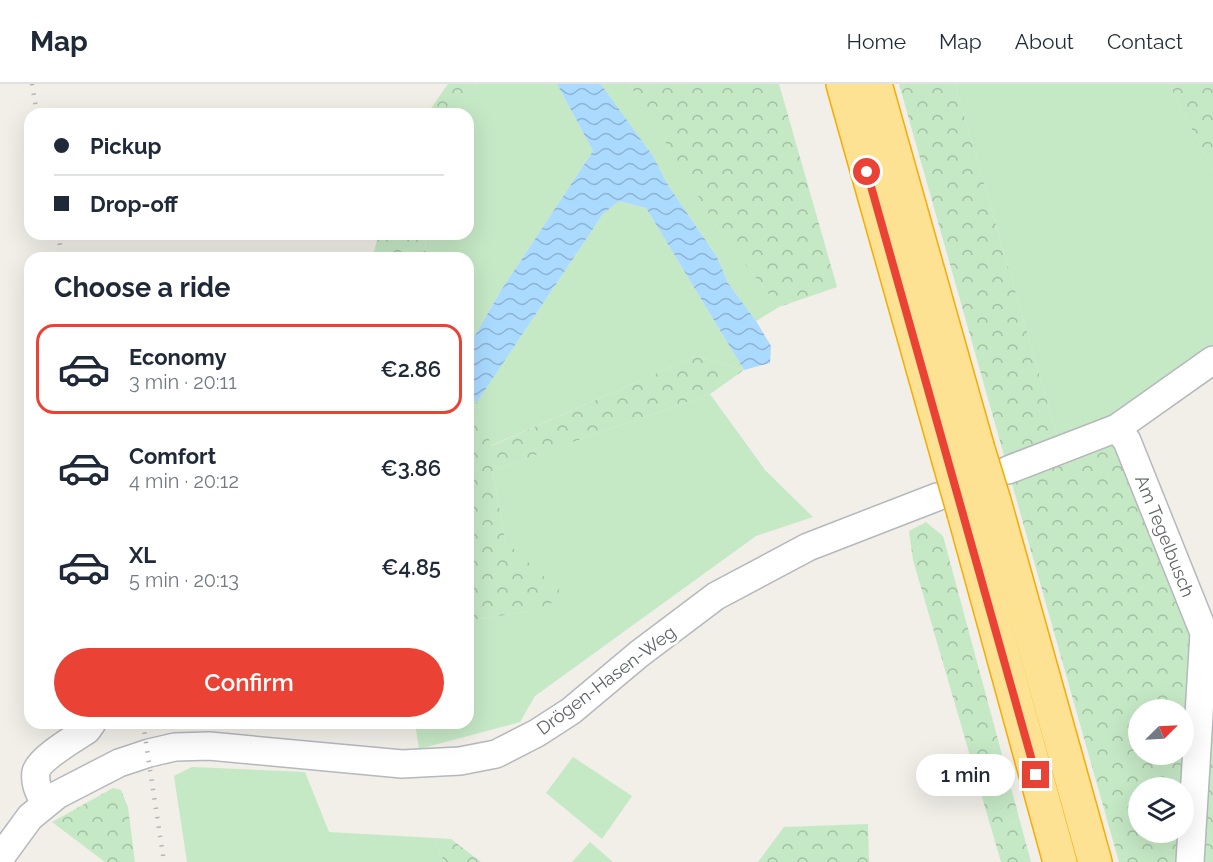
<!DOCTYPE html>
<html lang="en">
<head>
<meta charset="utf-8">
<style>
  :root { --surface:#fff; --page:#f2f2f3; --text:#1f2937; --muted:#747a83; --line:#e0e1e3; --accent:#ea4335 }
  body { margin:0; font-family:Raleway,sans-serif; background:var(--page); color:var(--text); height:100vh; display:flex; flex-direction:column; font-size:22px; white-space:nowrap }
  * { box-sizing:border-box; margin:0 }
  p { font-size:20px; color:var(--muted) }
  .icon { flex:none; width:33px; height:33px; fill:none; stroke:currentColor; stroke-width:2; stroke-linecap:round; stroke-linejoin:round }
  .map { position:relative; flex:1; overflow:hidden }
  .drawer { position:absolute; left:24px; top:168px; width:450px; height:477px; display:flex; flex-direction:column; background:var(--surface); border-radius:18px; box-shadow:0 6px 24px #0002 }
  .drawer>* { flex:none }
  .banner { position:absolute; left:24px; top:24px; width:450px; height:132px; border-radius:18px; box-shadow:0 6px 24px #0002; display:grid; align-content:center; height:132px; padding:0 30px; background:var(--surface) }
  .needle { width:39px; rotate:66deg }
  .buttons { position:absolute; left:1128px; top:615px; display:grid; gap:12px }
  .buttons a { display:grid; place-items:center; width:66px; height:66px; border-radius:50%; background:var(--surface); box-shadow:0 6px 24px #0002; font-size:30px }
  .end { position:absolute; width:27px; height:27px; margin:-14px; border:8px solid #ea4335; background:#fff; box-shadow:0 0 0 3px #fff }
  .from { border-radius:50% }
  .bubble { position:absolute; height:42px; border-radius:21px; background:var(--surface); box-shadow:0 6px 24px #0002; font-size:20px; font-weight:600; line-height:42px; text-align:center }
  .banner b { display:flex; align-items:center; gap:21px; height:57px; font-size:22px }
  .banner b+b { border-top:2px solid var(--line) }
  .banner i { width:15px; height:15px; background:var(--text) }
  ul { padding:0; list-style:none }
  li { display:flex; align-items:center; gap:18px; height:90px; margin:0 12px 9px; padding:0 18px; border:3px solid transparent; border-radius:18px }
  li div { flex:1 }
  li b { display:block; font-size:22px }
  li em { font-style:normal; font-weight:600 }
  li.current { border-color:var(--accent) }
  li>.icon { width:54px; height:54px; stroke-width:1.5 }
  h2 { padding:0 30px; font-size:27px; line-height:72px }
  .button { display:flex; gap:12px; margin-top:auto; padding:12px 30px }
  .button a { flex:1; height:69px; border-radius:36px; background:var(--accent); color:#fff; font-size:24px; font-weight:600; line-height:69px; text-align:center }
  header { display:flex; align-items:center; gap:36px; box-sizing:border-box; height:84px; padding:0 30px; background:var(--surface); border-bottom:2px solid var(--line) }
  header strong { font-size:28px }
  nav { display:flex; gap:33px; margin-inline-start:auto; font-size:21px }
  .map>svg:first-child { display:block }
</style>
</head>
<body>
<header>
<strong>Map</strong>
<nav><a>Home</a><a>Map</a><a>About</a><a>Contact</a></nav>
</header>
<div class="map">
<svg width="1213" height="778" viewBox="0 0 1213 778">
  <defs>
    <pattern id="forest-crowns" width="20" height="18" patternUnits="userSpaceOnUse" patternTransform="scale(1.5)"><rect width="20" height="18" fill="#c5e8c5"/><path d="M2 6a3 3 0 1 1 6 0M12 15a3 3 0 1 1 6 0" fill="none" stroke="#a3c0a4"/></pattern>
    <pattern id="water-waves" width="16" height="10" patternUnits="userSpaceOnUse" patternTransform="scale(1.5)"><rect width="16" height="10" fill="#aadaff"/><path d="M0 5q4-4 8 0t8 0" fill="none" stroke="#8eb4d2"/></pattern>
  </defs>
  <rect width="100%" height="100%" fill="#f1efe8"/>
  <g fill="#c5e8c5">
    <path d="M478 0H557L593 67 500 208 468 264V174H425L426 150H468V30H454Z"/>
    <path d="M600 0H629L663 53 719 147 779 223 756 237 728 199 717 173 668 101 653 72Z"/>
    <path d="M955 0H1169L1213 87V276L1061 365Z"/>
    <path d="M619 117 646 124 744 286 696 272 490 362 477 318 603 130Z"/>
    <path d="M710 310 765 386 813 433 756 452 535 612 520 638 419 665 415 639H468V537L531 527 505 457 493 386Z"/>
    <path d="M573 673 632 712 602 755 546 709Z"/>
    <path d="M192 683 305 688 329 748 434 754 444 778H187L174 692Z"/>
    <path d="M590 758 613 778H572Z"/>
  </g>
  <g fill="url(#forest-crowns)" fill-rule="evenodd">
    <path d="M448 0H478L454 30H427Z"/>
    <path d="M629 0H779L837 203 779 223 719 147 663 54Z"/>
    <path d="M899 0H955L1061 365 1117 344 1213 553V778H1119ZM1138 626H1184V670H1138ZM1138 704H1184V748H1138Z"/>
    <path d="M1169 0H1213V87Z"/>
    <path d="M379 150H426L425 174H372Z"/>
    <path d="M696 272 744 286 710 310 493 386 505 457 567 513 531 527 468 537V316L477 318 491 362Z"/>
    <path d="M926 438 943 452 1031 778H1001L913 476 909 447Z"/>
    <path d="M113 704 121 706 128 723 135 778H105L52 738Z"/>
    <path d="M868 740 869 778H758L784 743Z"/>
    <path d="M434 754 451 755 481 778H444Z"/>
  </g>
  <path fill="url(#water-waves)" d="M557 0H600L602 2 653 72 668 101 717 173 728 199 756 237 771 262 770 279 744 286 646 124 619 117 603 130 477 318 468 316V264L500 208 593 67Z"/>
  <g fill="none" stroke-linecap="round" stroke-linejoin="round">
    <g stroke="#b5b8bc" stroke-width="30">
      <g id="minor">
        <path d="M1117 344 1127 357 1204 549 1190 778"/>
        <path d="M1008 386 1117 344 1213 276"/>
        <path d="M45 720C40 710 34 700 36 688 39 675 75 654 87 646L92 639"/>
        <path d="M0 774 30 733 57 711 119 679 149 669 175 663 209 662 402 680 460 677 496 670 537 649 571 627 639 570 716 512 808 463 937 413"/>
      </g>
    </g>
    <g stroke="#f9ab00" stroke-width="36">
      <g id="highway">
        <path d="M843 0 948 373"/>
        <path d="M875 0 977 362"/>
        <path d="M994 417 1095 778"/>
        <path d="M964 429 1060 778"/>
      </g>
    </g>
    <use href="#minor" stroke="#fff" stroke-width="27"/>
    <use href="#highway" stroke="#fde293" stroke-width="33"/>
    <g stroke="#b6b7b8" stroke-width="4.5" stroke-dasharray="1.5 8" stroke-linecap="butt">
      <path d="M32 0 37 30"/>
      <path d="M58 150 62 174"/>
      <path d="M143 639 164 778"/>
    </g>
    <g stroke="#f9ab00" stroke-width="36" stroke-linecap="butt">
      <g id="highway-bridge">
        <path d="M977 362 994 417"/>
        <path d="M948 373 964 429"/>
      </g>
    </g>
    <use href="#highway-bridge" stroke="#fde293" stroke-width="33"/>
  </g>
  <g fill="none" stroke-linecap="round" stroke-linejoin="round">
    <path stroke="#ea4335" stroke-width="8" d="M867 88 1036 691"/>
  </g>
  <g text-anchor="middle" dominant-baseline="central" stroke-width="6" stroke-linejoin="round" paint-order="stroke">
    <g font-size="18" fill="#5f6368" stroke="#fff">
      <text transform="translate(1165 452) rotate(68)">Am Tegelbusch</text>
      <text transform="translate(606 596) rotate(-37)">Drögen-Hasen-Weg</text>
    </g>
  </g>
</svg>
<div class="buttons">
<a><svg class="needle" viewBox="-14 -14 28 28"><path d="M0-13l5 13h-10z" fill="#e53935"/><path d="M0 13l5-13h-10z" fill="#747a83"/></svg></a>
<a><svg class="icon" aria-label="layers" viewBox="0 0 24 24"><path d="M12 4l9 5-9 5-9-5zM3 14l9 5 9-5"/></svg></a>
</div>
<i class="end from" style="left:867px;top:88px"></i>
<i class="end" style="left:1036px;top:691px"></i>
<div class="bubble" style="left:916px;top:670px;width:99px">1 min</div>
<div class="banner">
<b><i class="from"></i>Pickup</b>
<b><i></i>Drop-off</b>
</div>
<section class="drawer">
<h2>Choose a ride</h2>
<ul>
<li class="current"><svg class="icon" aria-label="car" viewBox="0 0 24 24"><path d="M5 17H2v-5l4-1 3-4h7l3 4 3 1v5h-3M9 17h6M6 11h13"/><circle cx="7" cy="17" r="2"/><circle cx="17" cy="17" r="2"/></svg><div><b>Economy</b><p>3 min · 20:11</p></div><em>€2.86</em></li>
<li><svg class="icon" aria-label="car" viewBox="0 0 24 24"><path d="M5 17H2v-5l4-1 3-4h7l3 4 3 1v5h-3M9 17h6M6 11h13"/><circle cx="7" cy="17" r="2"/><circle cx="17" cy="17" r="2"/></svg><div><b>Comfort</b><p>4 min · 20:12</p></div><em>€3.86</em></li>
<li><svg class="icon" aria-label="car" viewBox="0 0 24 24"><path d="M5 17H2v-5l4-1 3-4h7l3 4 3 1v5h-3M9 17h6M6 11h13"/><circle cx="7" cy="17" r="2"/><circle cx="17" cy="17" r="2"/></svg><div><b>XL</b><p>5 min · 20:13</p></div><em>€4.85</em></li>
</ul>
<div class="button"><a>Confirm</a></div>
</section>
</div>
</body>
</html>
